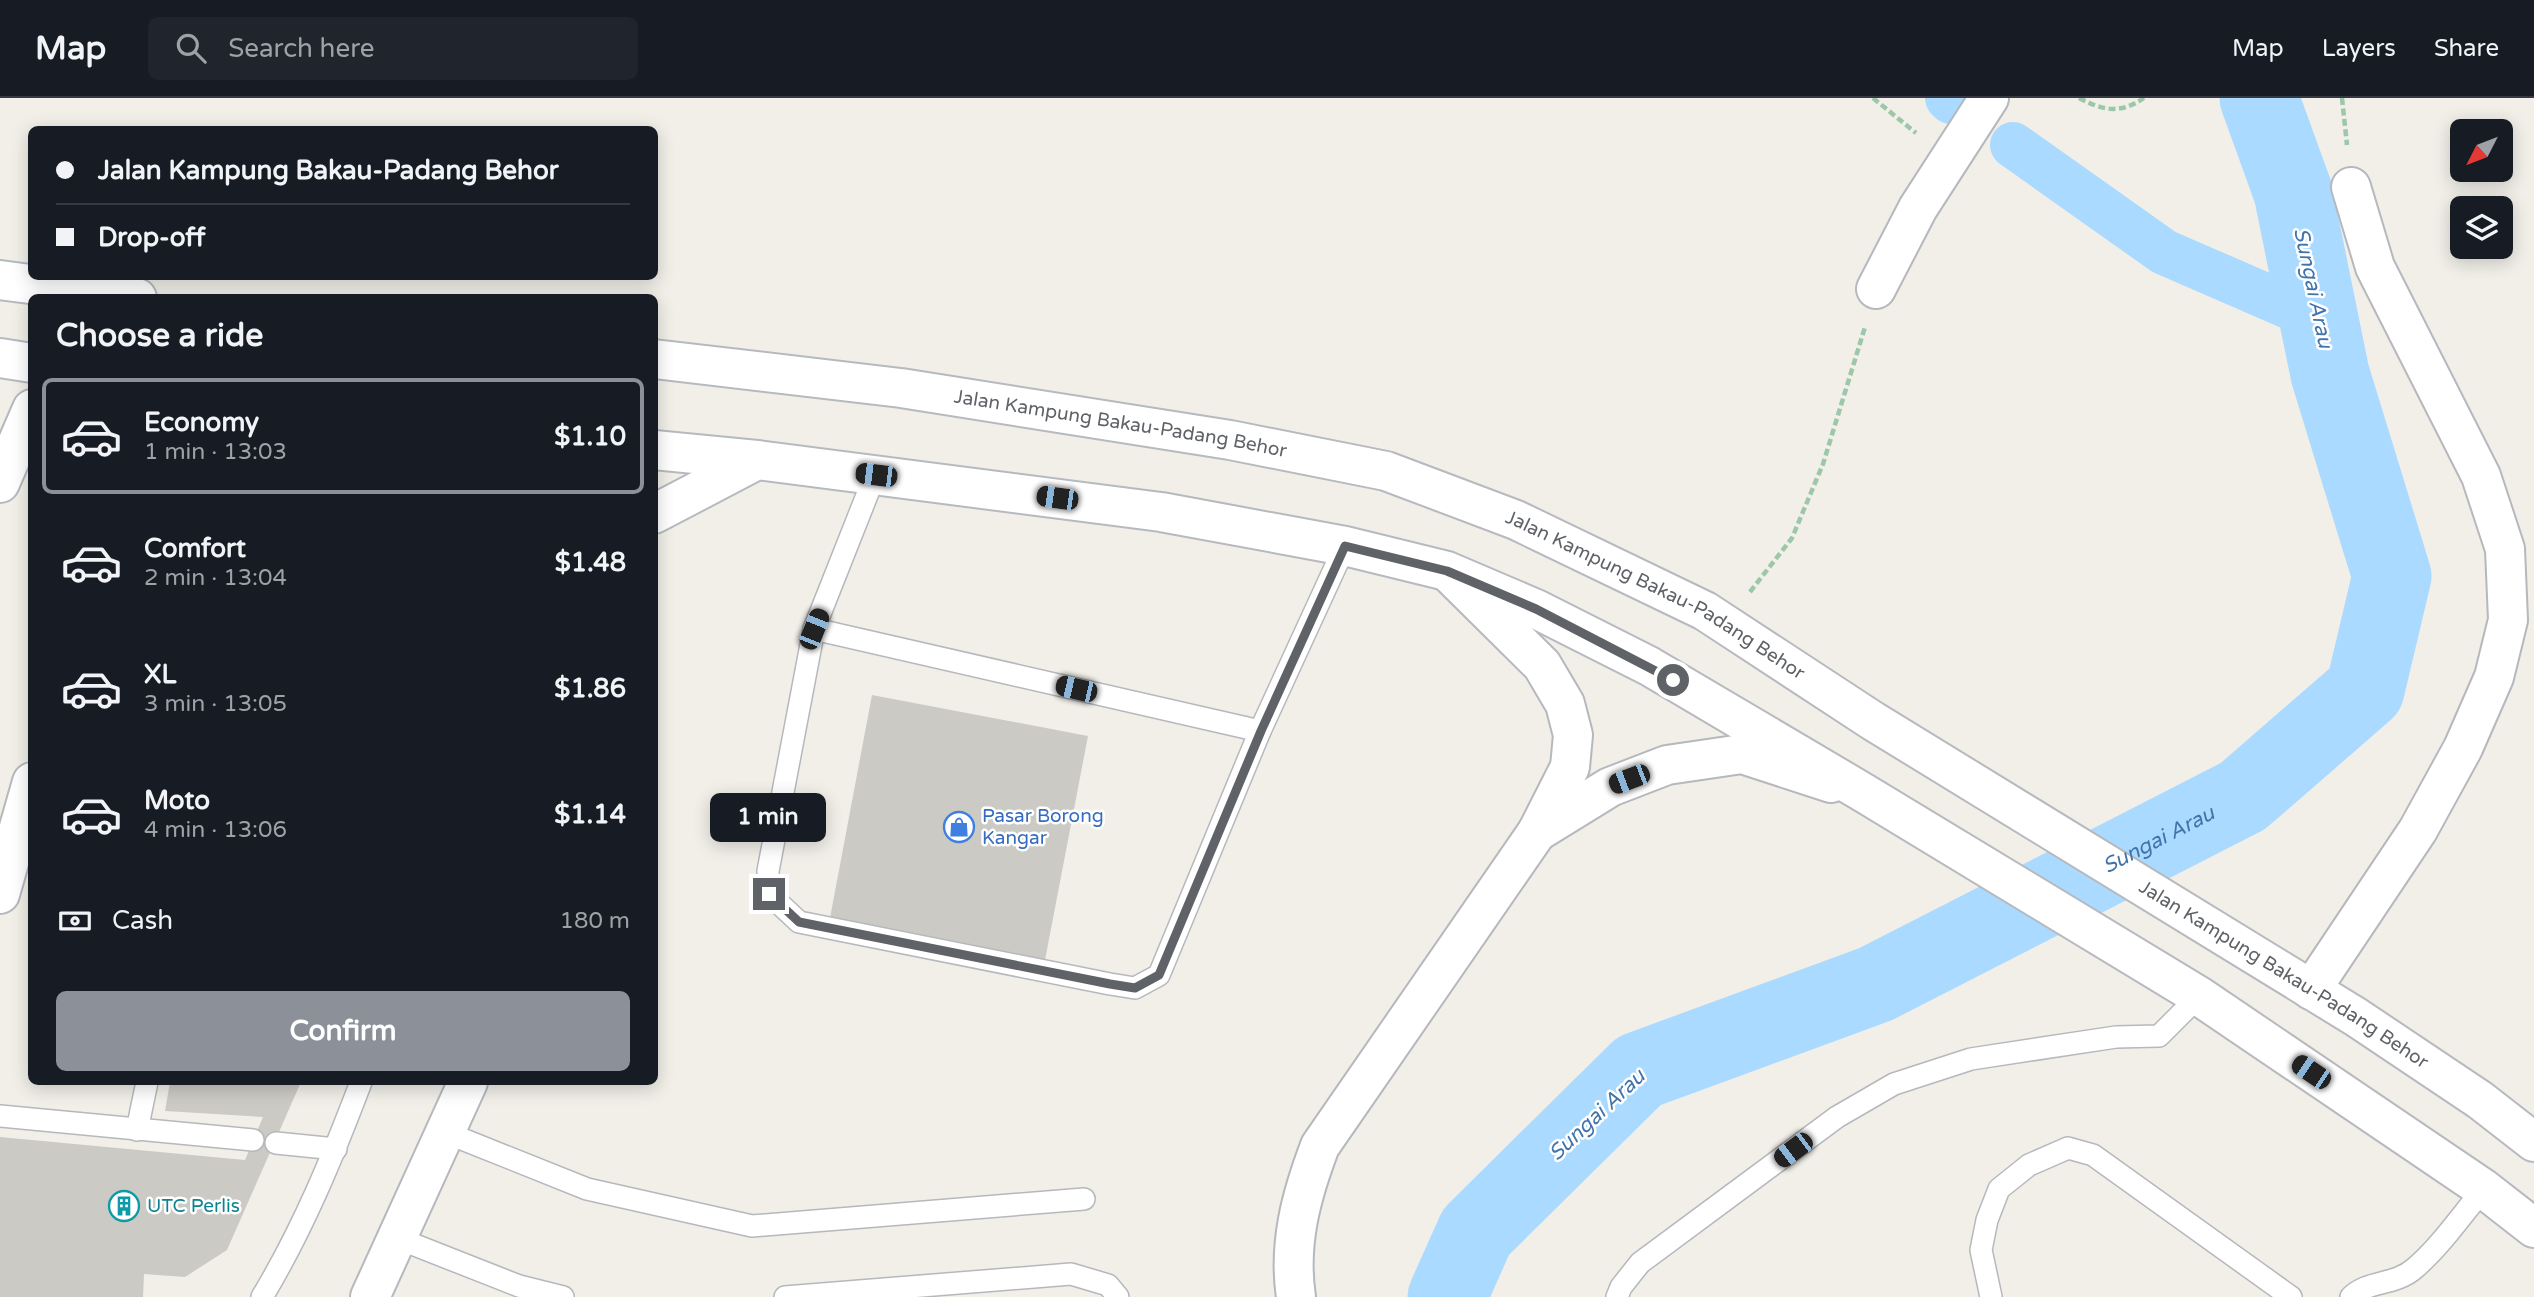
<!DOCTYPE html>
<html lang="en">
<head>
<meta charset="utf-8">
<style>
  :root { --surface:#171b24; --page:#20242c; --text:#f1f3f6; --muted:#9ea1a6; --line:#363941; --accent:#8c9099 }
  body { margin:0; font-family:"Varela Round",sans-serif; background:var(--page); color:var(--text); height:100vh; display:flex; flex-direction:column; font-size:26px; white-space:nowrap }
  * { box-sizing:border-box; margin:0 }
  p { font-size:23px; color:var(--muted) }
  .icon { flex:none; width:38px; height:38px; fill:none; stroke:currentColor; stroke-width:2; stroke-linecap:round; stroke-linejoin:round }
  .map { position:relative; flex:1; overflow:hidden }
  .panel { position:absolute; left:28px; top:196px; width:630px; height:791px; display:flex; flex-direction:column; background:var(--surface); border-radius:10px; box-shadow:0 4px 18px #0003 }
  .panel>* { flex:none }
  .guide { position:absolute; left:28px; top:28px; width:630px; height:154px; border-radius:10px; box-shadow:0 4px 18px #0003; display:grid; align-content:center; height:154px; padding:0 28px; background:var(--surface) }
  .needle { width:46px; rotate:228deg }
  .fabs { position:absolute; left:2450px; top:21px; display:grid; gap:14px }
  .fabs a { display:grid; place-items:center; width:63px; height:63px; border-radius:10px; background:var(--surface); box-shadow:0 4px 18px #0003; font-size:35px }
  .end { position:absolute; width:32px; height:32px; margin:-16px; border:9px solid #5f6368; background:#fff; box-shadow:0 0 0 4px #fff }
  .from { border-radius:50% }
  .bubble { position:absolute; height:49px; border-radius:10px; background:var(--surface); box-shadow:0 4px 18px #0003; font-size:23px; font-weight:700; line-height:49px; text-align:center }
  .car { position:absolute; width:21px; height:42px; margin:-21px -10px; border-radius:9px; box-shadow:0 0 5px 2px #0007; background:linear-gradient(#222 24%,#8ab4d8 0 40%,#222 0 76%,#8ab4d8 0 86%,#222 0) }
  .guide b { display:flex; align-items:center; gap:24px; height:66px; font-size:26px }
  .guide b+b { border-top:2px solid var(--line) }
  .guide i { width:18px; height:18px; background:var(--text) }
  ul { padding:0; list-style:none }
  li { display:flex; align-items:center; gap:21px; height:116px; margin:0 14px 10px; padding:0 14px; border:4px solid transparent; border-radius:10px }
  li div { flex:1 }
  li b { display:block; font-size:26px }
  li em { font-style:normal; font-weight:700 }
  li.selected { border-color:var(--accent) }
  li>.icon { width:63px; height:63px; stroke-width:1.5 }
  h2 { padding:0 28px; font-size:32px; line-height:84px }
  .pay { display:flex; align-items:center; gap:18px; height:77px; padding:0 28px; font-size:26px }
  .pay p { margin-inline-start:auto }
  .cta { display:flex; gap:14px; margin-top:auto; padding:14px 28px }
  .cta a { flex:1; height:80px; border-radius:10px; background:var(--accent); color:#fff; font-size:28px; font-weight:700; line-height:80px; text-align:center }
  header { display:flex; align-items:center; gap:42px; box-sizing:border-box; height:98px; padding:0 35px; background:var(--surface); border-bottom:2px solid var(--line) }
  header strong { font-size:33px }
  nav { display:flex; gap:38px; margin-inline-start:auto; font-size:24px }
  .search { width:490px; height:63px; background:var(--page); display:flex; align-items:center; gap:18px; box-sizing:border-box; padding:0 24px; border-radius:10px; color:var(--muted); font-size:26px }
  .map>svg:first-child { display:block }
</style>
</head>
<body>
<header>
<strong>Map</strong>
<div class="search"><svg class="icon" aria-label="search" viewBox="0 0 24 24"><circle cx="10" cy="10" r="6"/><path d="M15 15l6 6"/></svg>Search here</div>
<nav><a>Map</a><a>Layers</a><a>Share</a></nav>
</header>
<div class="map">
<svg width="2534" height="1199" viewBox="0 0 2534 1199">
  <rect width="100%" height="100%" fill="#f1efe8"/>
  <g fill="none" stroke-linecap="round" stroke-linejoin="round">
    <g stroke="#aadaff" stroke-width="46">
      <path d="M1948 0 1951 3"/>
      <path d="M2013 47 2164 154 2286 207 2317 215"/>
    </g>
    <path stroke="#aadaff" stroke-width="79" id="s1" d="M1447 1199 1476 1134 1639 973 1876 886 2243 698 2365 592 2392 478 2330 276 2293 94 2259 0"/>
  </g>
  <g fill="#cccac5">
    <path d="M872 597 1088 638 1045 862 830 820Z"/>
    <path d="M170 984H301L227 1152 185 1179 144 1176 143 1199H0V1039L245 1062 263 1019 165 1013Z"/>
  </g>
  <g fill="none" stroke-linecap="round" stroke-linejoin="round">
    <g stroke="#b5b8bc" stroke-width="24">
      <g id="lane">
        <path d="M875 377 814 531 768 773 769 796 799 824 1110 886 1135 890 1159 877 1260 633 1345 448"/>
        <path d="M814 531 1260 633"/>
        <path d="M0 1018 253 1042"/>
        <path d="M137 1032 147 984"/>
        <path d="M447 1035 587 1091 752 1128 1084 1101"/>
        <path d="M276 1045 336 1051"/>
        <path d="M397 1140 519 1188 563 1199"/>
        <path d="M262 1199C303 1131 333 1058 361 984"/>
        <path d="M785 1199 1071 1176 1108 1187 1118 1199"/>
        <path d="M1617 1199 1621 1189 1640 1165 1837 1019 1894 986 1971 961 2116 939 2159 938 2199 898"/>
        <path d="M1991 1199 1981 1152 1987 1122 1999 1091 2029 1067 2068 1050 2093 1057 2291 1199"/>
        <path d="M2351 1199C2368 1182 2395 1188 2415 1170 2441 1148 2462 1116 2484 1091"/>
      </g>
    </g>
    <g stroke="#b5b8bc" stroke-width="42">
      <g id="street">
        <path d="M1876 191 1918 110 1989 0"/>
        <path d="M0 385 32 311"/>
        <path d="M1537 734 1610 689 1667 667 1742 656 1831 685"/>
        <path d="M0 796 32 684"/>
        <path d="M2311 892 2418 732 2463 650 2494 579 2508 522 2505 451 2481 378 2375 169 2351 89"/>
        <path d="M370 1199 468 984"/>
        <path d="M1296 1199C1288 1146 1301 1098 1320 1048L1537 734 1570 669 1573 637 1565 606 1542 567 1448 474"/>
      </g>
    </g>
    <g stroke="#b6babf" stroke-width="42">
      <g id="secondary">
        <path d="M0 182 137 200"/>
        <path d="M0 260 32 265"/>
        <path id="s2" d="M654 261 901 290 1230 342 1386 373 1516 422 1705 513 1873 623 2356 919 2480 1002 2534 1044"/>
        <path d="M654 352 757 362 1161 414 1345 448 1447 473 1536 511 1649 568 1864 695 2199 898 2484 1091 2534 1130"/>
        <path d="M654 416 757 362"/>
      </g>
    </g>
    <g stroke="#9cc7a9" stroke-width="4.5" stroke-dasharray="7 3.5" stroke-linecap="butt">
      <path d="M1873 0 1916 35"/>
      <path d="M2079 0C2104 13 2120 16 2144 0"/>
      <path d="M2342 0 2347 47"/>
      <path d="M1750 494 1792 440 1823 366 1865 229"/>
    </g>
    <use href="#lane" stroke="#fff" stroke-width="21"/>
    <use href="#street" stroke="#fff" stroke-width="38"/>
    <use href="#secondary" stroke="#fff" stroke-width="38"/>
  </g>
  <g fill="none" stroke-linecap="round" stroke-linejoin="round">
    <path stroke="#5f6368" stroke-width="9" d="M769 796 799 824 1110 886 1135 890 1159 877 1261 633 1345 448 1447 473 1536 511 1673 582"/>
  </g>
  <defs>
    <g id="shop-ring" transform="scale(1.575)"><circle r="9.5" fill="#fff" stroke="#3f7fe0" stroke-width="1.5"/><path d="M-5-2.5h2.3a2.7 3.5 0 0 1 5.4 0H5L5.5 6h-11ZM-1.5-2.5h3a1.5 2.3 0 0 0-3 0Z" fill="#3f7fe0"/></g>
    <g id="building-ring" transform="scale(1.575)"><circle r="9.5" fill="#fff" stroke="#0f9aa8" stroke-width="1.5"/><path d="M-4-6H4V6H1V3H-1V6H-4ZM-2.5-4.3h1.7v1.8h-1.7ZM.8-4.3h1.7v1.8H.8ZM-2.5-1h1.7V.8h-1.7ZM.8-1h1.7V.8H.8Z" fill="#0f9aa8"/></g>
  </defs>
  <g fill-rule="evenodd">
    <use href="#shop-ring" x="959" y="729"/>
    <use href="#building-ring" x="124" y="1108"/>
  </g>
  <g text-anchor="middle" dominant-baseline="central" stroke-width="5" stroke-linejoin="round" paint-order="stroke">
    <g font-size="19" fill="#5f6368" stroke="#fff">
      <text stroke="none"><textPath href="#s2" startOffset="471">Jalan Kampung Bakau-Padang Behor</textPath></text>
      <text stroke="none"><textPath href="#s2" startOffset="1038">Jalan Kampung Bakau-Padang Behor</textPath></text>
      <text stroke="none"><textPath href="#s2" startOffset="1773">Jalan Kampung Bakau-Padang Behor</textPath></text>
    </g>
    <g font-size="19" fill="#366cbe" stroke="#fff" text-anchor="start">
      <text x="982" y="718">Pasar Borong<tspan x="982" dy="22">Kangar</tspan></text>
    </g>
    <g font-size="19" fill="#0d838f" stroke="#fff" text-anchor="start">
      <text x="147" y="1108">UTC Perlis</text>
    </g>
    <g font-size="21" font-style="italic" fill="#4174aa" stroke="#fff">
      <text transform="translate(2313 190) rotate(78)">Sungai Arau</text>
      <text stroke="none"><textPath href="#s1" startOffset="870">Sungai Arau</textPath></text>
      <text transform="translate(1597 1017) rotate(-43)">Sungai Arau</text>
    </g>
  </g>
</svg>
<div class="fabs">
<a><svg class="needle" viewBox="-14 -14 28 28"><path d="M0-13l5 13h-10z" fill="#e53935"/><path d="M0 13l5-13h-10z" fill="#9ea1a6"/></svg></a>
<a><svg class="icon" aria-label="layers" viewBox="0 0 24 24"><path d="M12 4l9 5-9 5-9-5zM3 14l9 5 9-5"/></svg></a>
</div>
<i class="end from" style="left:1673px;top:582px"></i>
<i class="end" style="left:769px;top:796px"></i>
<div class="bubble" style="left:710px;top:695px;width:116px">1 min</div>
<i class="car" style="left:876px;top:377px;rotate:277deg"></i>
<i class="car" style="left:1057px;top:400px;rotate:278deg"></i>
<i class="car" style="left:814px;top:531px;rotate:22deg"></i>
<i class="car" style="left:1076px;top:591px;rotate:283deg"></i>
<i class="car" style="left:1629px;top:681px;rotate:249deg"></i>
<i class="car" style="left:2311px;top:974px;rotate:304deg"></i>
<i class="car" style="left:1793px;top:1052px;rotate:233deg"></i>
<div class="guide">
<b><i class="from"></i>Jalan Kampung Bakau-Padang Behor</b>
<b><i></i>Drop-off</b>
</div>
<section class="panel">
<h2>Choose a ride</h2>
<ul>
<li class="selected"><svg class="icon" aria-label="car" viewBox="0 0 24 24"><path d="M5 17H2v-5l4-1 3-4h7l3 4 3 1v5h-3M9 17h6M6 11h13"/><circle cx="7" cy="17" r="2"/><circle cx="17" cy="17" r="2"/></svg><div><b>Economy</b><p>1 min · 13:03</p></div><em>$1.10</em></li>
<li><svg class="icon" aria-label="car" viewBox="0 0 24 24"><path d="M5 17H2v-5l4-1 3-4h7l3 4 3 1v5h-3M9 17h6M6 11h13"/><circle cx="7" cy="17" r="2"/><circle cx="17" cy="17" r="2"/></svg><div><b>Comfort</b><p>2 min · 13:04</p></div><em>$1.48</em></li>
<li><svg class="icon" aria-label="car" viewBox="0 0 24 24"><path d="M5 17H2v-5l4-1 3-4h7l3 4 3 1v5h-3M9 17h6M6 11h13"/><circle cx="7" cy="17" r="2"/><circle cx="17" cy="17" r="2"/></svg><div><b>XL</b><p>3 min · 13:05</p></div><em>$1.86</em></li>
<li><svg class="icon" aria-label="car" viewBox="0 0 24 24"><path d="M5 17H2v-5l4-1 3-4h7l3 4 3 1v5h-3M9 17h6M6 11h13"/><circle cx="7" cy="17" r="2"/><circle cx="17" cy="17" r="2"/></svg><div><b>Moto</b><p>4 min · 13:06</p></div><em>$1.14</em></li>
</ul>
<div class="pay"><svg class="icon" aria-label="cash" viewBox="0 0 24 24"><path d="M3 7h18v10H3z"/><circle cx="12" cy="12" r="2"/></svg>Cash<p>180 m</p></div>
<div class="cta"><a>Confirm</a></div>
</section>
</div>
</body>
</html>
